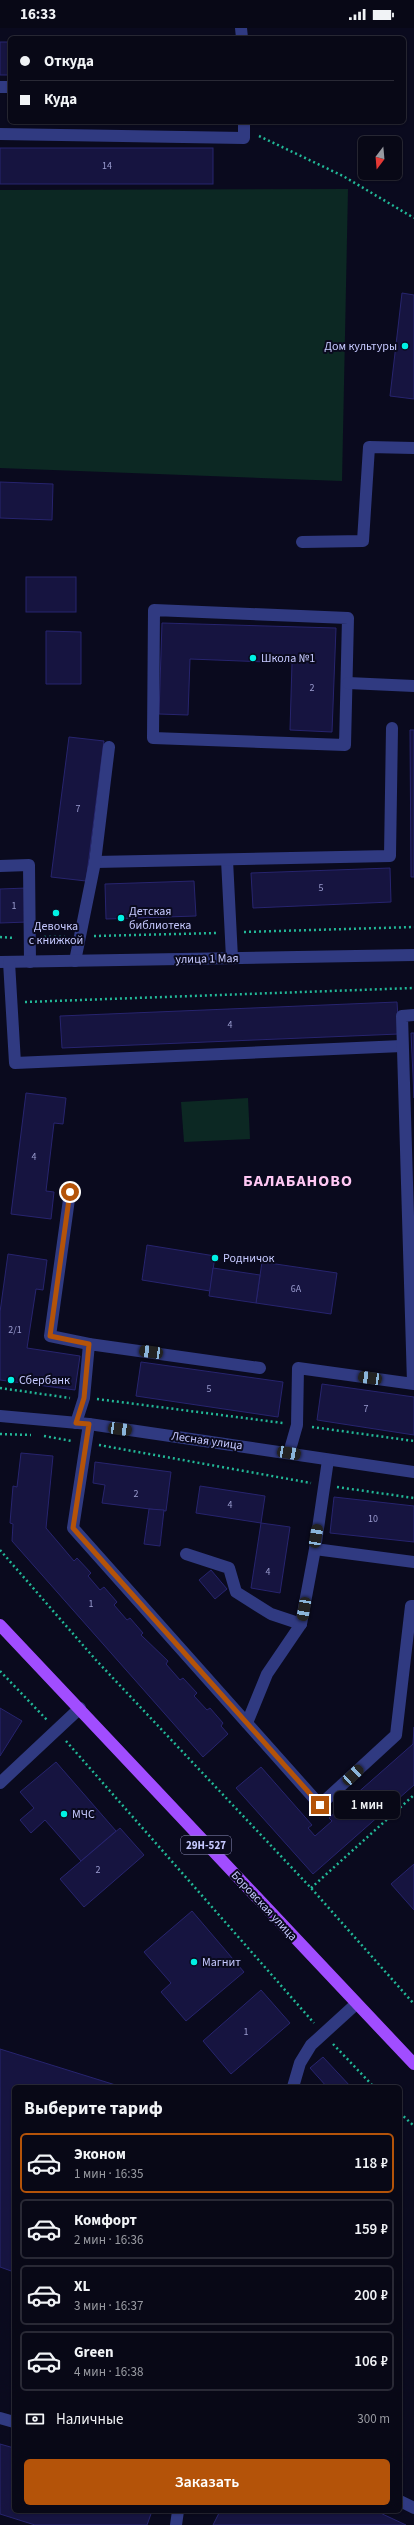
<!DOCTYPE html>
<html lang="ru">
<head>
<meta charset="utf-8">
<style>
  :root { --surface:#080816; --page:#161623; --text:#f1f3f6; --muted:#989aa1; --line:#292935; --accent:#b45309 }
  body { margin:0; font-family:"Source Sans 3",sans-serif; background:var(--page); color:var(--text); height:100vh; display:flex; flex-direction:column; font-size:15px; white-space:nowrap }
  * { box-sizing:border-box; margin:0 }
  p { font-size:13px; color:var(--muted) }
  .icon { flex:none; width:22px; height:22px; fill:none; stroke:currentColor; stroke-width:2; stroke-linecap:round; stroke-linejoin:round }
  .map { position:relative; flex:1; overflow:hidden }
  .drawer { position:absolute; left:12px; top:2057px; width:390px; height:428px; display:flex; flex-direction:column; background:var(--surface); border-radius:6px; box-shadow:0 1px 3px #0004,0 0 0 1px var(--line) }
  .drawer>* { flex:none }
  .hud { position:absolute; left:8px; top:8px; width:398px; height:88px; border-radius:6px; box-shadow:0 1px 3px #0004,0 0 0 1px var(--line); display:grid; align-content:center; height:88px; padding:0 12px; background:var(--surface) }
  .needle { width:26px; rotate:196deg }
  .controls { position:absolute; left:358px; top:108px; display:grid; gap:8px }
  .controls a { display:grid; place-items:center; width:44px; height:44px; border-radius:6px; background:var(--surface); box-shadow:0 1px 3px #0004,0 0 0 1px var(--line); font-size:20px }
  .end { position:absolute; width:18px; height:18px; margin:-9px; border:5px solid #b45309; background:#fff; box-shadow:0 0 0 2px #fff }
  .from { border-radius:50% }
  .bubble { position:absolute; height:28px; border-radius:6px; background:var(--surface); box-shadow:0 1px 3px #0004,0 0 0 1px var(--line); font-size:13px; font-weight:600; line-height:28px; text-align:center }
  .car { position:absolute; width:12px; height:24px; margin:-12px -6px; border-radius:5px; box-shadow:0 0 3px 1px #0007; background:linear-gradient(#222 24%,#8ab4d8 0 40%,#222 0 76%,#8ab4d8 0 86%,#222 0) }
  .hud b { display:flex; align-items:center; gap:14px; height:38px; font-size:15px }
  .hud b+b { border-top:1px solid var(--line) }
  .hud i { width:10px; height:10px; background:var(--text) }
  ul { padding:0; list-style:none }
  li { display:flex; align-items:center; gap:12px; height:60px; margin:0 8px 6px; padding:0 4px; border:2px solid var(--line); border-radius:6px }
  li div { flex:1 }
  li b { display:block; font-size:15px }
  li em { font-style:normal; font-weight:600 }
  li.active { border-color:var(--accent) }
  li>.icon { width:36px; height:36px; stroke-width:1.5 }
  h2 { padding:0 12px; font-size:18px; line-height:48px }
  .pay { display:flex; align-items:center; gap:10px; height:44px; padding:0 12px; font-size:15px }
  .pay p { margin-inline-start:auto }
  .action { display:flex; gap:8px; margin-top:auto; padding:8px 12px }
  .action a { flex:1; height:46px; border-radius:6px; background:var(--accent); color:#fff; font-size:16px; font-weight:600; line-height:46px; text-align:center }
  .status { display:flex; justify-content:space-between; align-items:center; height:28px; padding:0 20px; background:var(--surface); direction:ltr }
  .status svg { height:11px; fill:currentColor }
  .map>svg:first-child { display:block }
</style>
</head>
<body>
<div class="status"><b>16:33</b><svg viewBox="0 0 49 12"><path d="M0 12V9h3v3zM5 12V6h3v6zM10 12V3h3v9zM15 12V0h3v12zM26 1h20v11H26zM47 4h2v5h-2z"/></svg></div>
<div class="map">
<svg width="414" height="2497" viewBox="0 0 414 2497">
  <rect width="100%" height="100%" fill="#0a0a1e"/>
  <g fill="#0c2823">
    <rect x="19" y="94" width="186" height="3"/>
    <path d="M348 161 342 453 0 440V162Z"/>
    <path d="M248 1070 250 1111 184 1114 181 1074Z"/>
  </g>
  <g fill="#161440" stroke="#27246e">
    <rect x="0" y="14" width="10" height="33"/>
    <rect x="0" y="120" width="213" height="36"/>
    <path d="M402 265 414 267V371L390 368Z"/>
    <path d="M0 454 53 456 52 492 0 490Z"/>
    <rect x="26" y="549" width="50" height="35"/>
    <path d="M162 595 336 600 332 704 290 702 292 635 190 631 188 687 159 686Z"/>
    <path d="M46 603 81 604V656H46Z"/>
    <path d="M410 702H414V849H411Z"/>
    <path d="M69 709 104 713 86 853 51 849Z"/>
    <path d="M390 840 391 874 253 880 251 845Z"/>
    <path d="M194 853 196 888 106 891 105 856Z"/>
    <path d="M27 860 28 894 0 895V861Z"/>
    <path d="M397 974 399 1006 62 1020 60 988Z"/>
    <path d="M411 1005H414V1070Z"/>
    <path d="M26 1065 66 1070 63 1096 54 1095 46 1163 54 1164 51 1191 11 1186Z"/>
    <path d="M147 1217 215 1228 210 1263 142 1252Z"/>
    <path d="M8 1226 47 1232 43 1262 36 1261 27 1320 80 1328 75 1362 0 1352V1284Z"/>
    <path d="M262 1234 337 1245 331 1286 256 1275Z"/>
    <path d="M213 1240 260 1247 256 1275 209 1268Z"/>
    <path d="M141 1334 283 1354 278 1389 136 1368Z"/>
    <path d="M322 1356 414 1369V1407L317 1392Z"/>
    <path d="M21 1425 53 1428 46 1500 74 1533 77 1530 91 1545 88 1548 100 1562 104 1559 117 1574 114 1577 127 1592 130 1590 143 1605 141 1607 168 1633 166 1636 180 1652 183 1650 197 1665 194 1668 207 1682 210 1680 223 1695 221 1698 228 1706 203 1729 12 1513 13 1496 10 1495 13 1458 17 1459Z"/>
    <path d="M95 1434 171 1444 166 1483 102 1475 105 1457 93 1455Z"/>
    <path d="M200 1458 265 1468 261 1495 196 1485Z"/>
    <path d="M334 1469 414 1478V1514L330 1505Z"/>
    <path d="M149 1481 164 1482 160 1518 144 1516Z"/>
    <path d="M261 1495 290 1499 280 1565 251 1560Z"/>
    <path d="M211 1542 227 1561 215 1571 199 1552Z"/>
    <path d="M0 1680 22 1693 0 1728Z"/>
    <path d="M414 1699V1757L313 1846 236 1760 261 1739 312 1797 308 1800 315 1808 332 1793 329 1790 413 1716Z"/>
    <path d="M56 1734 116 1803 81 1833 45 1792 31 1805 20 1792 34 1780 20 1764Z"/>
    <path d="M120 1800 144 1827 84 1879 60 1851Z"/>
    <path d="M414 1836V1882L391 1856Z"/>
    <path d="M192 1883 244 1944 186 1993 161 1964 171 1955 144 1924Z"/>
    <path d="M261 1962 290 1995 231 2046 203 2013Z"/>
    <path d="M0 2021 122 2059H14V2244L0 2239Z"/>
    <path d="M323 2029 351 2059H327L310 2040Z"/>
    <path d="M0 2416 14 2420V2483H152L147 2497H35L0 2486Z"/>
    <path d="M220 2483H376L406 2497H213Z"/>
  </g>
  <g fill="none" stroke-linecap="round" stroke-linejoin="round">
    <g stroke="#22b897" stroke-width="2.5" stroke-dasharray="2 3" stroke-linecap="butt">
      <path d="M259 108 343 148 414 190"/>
      <path d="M244 904 414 899"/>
      <path d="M94 908 217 905"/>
      <path d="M0 909 15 910"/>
      <path d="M44 909H65"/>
      <path d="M25 974 414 960"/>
      <path d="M0 1360 70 1370"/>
      <path d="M97 1371 283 1395"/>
      <path d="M312 1399 414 1413"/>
      <path d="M0 1406 31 1407"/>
      <path d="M44 1408 72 1413"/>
      <path d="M99 1417 311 1455"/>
      <path d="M337 1459 414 1470"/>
      <path d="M0 1522 95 1631 311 1860 414 1976"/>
      <path d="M0 1643 47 1692"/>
      <path d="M66 1713 314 1995"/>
      <path d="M311 1860 414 1767"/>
      <path d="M333 2016 374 2059"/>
      <path d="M400 2085 414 2098"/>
    </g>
    <g stroke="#303a81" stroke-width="12">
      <path d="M241 0 242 10"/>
      <path d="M0 59H10"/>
      <path d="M0 106 244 110V94"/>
      <path d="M302 514 363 513 369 419 414 420"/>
      <path d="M154 582 348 590 345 717 153 710Z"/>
      <path d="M348 655 414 658"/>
      <path d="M227 832 232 930"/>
      <path d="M95 834 390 828 392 700"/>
      <path d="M0 838 29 837 30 934"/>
      <path d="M75 933 95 834 109 719"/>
      <path d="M0 934 414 927"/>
      <path d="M9 934 15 1035 402 1018"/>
      <path d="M70 1164 50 1308 89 1316"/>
      <path d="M413 1355 402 988 414 987"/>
      <path d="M0 1388 89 1396 414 1444"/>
      <path d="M76 1395 84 1370 89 1316 260 1340"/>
      <path d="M89 1396 73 1500 320 1777 396 1707 411 1578H414"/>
      <path d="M289 1425 297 1397 298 1340 414 1356"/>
      <path d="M328 1432 315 1521 414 1534"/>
      <path d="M186 1526 229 1540 236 1564 271 1586 301 1596"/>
      <path d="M247 1695 267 1646 301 1596 315 1521"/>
      <path d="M0 1755 80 1680"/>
      <path d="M293 2059 300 2035 311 2017 356 1976"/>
      <path d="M0 2390 14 2394"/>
      <path d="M400 2473 414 2480"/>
      <path d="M176 2497 178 2483"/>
    </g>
    <path stroke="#a14dff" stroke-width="12" d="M0 1597 414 2036"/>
  </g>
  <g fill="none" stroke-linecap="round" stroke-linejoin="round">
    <path stroke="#b45309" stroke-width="5" d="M70 1164 50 1308 89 1316 84 1370 76 1395 89 1396 73 1500 320 1777"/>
  </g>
  <g fill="#00f1e4" stroke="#0a0a1e" stroke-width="1.5">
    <circle cx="405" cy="318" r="4"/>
    <circle cx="253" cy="630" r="4"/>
    <circle cx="56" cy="885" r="4"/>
    <circle cx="121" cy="890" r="4"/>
    <circle cx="215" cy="1230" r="4"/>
    <circle cx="11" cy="1352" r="4"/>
    <circle cx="64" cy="1786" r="4"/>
    <circle cx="194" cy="1934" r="4"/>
  </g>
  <g text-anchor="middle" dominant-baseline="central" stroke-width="4" stroke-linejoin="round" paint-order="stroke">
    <g font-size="10" fill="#9a9ccf">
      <text x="107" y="138">14</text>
      <text x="312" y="660">2</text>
      <text x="78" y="781">7</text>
      <text x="321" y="860">5</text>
      <text x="14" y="878">1</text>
      <text x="230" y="997">4</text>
      <text x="34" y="1129">4</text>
      <text x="296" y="1261">6А</text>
      <text x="15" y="1302">2/1</text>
      <text x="209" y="1361">5</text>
      <text x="366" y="1381">7</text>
      <text x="136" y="1466">2</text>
      <text x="230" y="1477">4</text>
      <text x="373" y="1491">10</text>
      <text x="268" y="1544">4</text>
      <text x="91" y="1576">1</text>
      <text x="98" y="1842">2</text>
      <text x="246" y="2004">1</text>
    </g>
    <rect fill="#0a0a1e" stroke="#8e90bc" stroke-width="1" x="181" y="1808" width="50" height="18" rx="3"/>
    <g font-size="11" font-weight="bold" fill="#c6c9ff">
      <text x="206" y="1817">29Н-527</text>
    </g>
    <g font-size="12" fill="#c6c9ff" stroke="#0a0a1e" text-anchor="start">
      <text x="397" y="318" text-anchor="end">Дом культуры</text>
      <text x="261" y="630">Школа №1</text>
      <text x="129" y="883">Детская<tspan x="129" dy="14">библиотека</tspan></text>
      <text x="56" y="898" text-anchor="middle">Девочка<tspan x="56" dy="14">с книжкой</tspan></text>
      <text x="223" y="1230">Родничок</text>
      <text x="19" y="1352">Сбербанк</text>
      <text x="72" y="1786">МЧС</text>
      <text x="202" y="1934">Магнит</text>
    </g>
    <g font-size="12" fill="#c6c9ff" stroke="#0a0a1e">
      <text transform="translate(207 931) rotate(-1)">улица 1 Мая</text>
      <text transform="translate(207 1413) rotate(8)">Лесная улица</text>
      <text transform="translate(264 1878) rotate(47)">Боровская улица</text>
    </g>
    <g font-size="16" font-weight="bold" letter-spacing="1" fill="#ffc8f4" stroke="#0a0a1e">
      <text x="298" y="1153">БАЛАБАНОВО</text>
    </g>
  </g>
</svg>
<div class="controls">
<a><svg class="needle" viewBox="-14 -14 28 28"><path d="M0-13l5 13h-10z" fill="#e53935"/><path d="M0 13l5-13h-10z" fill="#989aa1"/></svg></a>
</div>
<i class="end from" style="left:70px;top:1164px"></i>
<i class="end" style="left:320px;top:1777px"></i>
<div class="bubble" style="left:334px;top:1763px;width:66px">1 мин</div>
<i class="car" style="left:151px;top:1324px;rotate:278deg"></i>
<i class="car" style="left:370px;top:1350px;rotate:278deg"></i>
<i class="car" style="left:120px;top:1401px;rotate:98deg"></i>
<i class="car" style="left:289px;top:1425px;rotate:100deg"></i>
<i class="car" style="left:316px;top:1508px;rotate:9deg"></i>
<i class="car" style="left:304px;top:1581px;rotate:190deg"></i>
<i class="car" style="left:353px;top:1747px;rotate:47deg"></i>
<div class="hud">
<b><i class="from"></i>Откуда</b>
<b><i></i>Куда</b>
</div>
<section class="drawer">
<h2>Выберите тариф</h2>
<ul>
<li class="active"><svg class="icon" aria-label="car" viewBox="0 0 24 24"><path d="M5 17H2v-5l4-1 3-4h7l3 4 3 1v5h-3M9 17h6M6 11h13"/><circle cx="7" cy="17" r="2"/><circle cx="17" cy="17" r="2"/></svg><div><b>Эконом</b><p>1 мин · 16:35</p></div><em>118 ₽</em></li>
<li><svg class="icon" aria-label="car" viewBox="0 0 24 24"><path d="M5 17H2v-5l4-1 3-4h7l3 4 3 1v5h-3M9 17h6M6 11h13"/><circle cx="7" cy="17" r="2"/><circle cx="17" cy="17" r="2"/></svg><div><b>Комфорт</b><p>2 мин · 16:36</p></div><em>159 ₽</em></li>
<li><svg class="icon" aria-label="car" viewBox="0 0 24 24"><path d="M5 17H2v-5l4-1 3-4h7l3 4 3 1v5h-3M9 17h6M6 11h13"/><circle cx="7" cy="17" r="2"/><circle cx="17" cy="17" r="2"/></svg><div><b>XL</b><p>3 мин · 16:37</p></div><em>200 ₽</em></li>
<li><svg class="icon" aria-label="car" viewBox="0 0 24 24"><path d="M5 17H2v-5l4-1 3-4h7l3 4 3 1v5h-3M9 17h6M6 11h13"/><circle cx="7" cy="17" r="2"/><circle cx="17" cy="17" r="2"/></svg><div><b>Green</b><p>4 мин · 16:38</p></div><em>106 ₽</em></li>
</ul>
<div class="pay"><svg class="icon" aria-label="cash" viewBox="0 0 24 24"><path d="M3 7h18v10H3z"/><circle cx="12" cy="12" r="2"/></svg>Наличные<p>300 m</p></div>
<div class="action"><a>Заказать</a></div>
</section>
</div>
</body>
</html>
